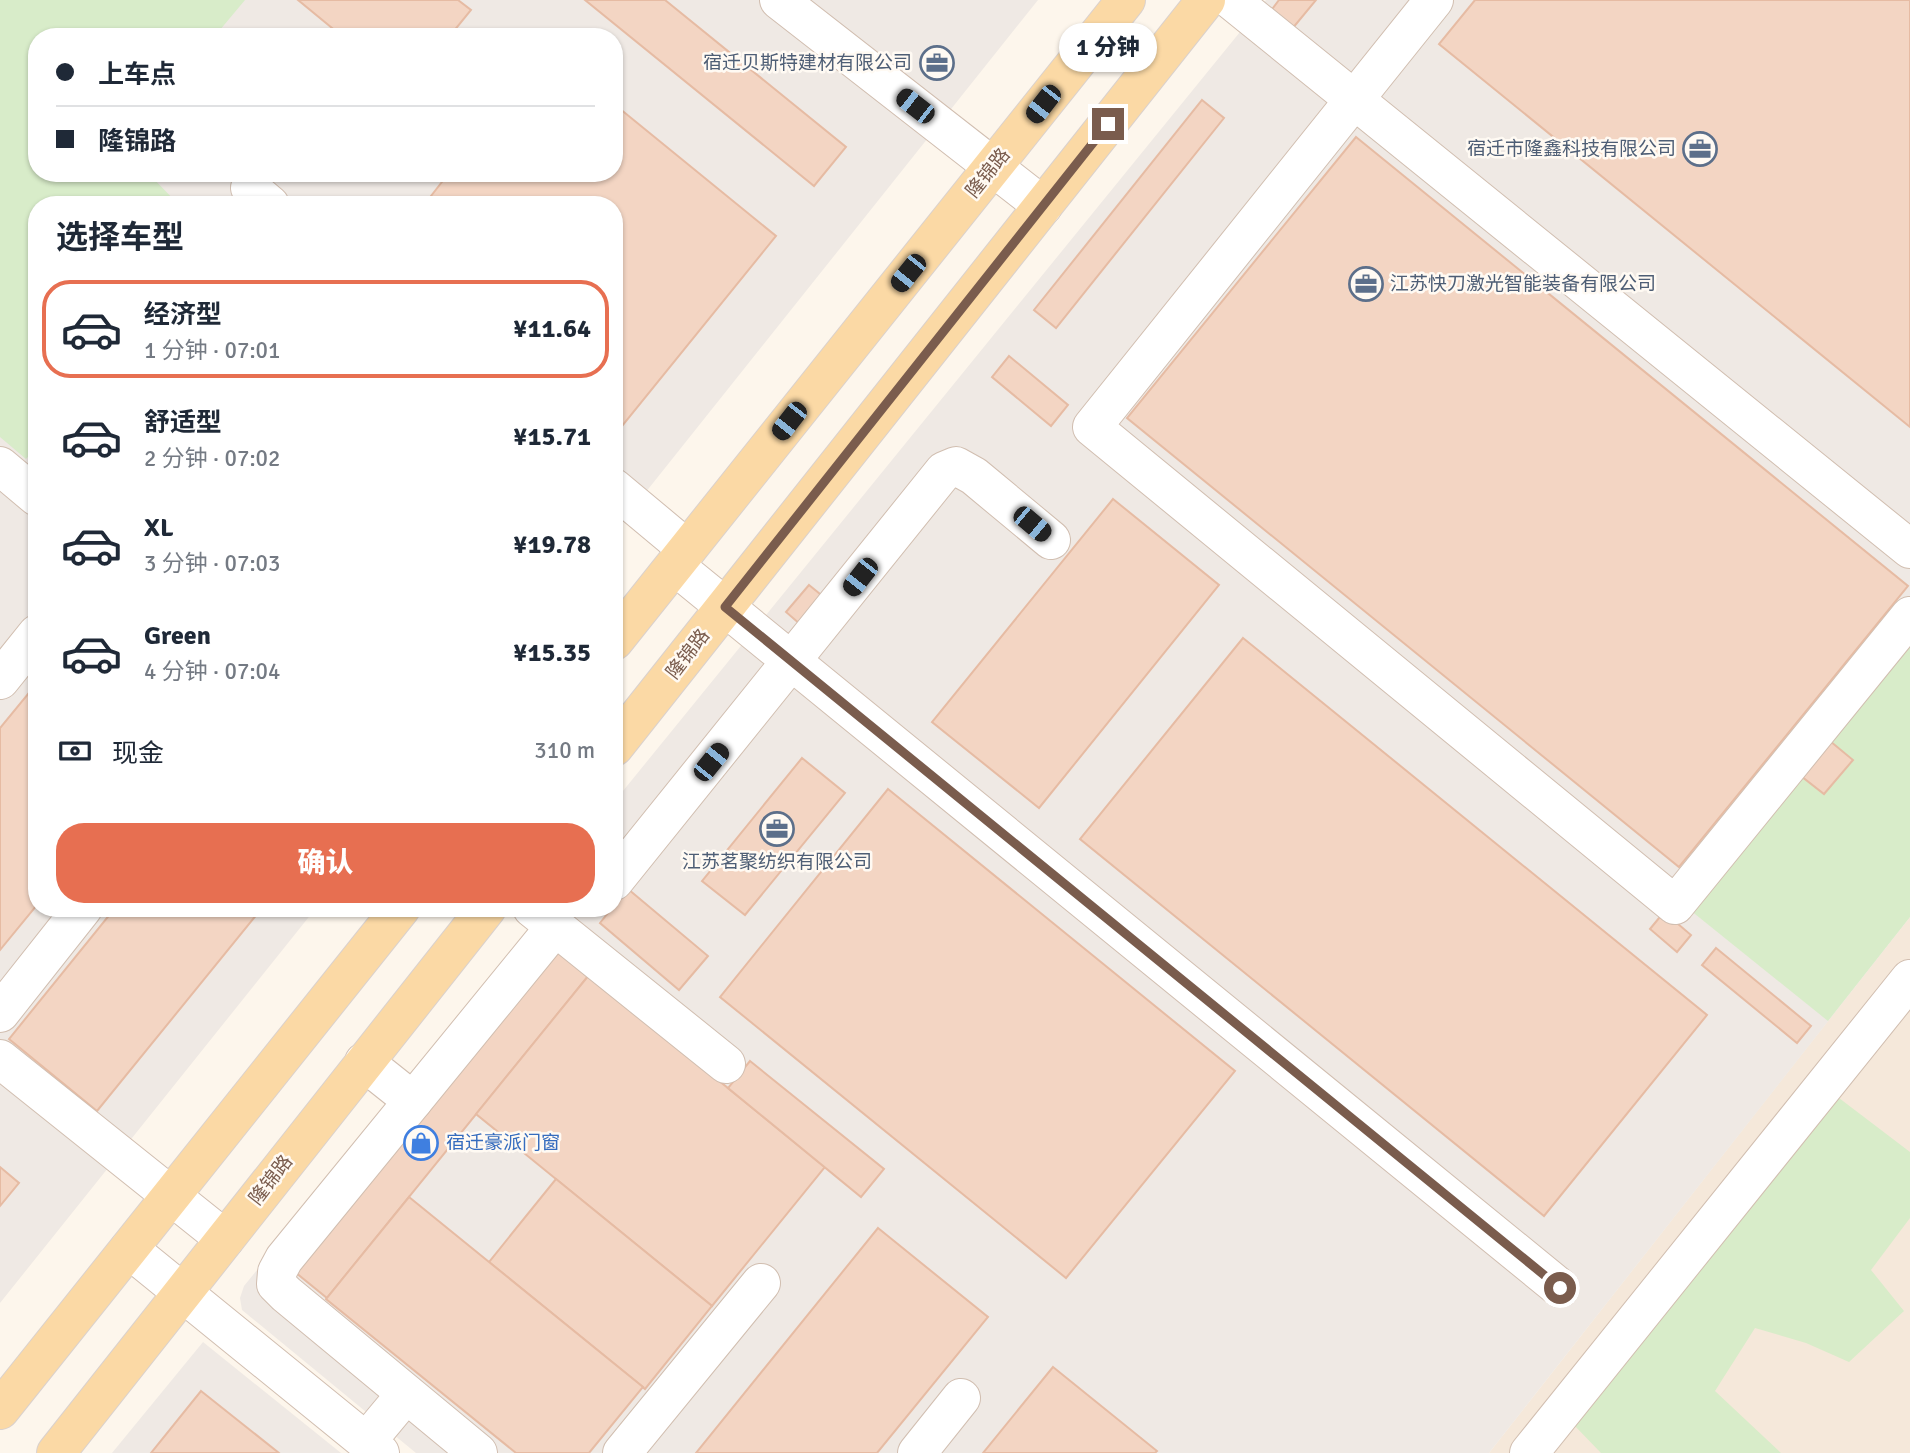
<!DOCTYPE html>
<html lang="zh">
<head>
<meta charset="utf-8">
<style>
  :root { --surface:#fff; --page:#f6f6f7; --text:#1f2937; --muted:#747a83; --line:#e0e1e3; --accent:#e76f51 }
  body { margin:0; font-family:Signika,"Noto Sans SC",sans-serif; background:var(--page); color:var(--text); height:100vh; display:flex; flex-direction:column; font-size:26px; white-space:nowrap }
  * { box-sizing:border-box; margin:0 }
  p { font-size:23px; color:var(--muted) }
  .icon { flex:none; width:38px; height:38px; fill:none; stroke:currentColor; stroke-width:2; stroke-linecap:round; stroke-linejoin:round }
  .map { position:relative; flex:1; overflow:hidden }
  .panel { position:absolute; left:28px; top:196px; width:595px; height:721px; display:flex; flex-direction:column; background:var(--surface); border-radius:28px; box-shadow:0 2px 5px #0004 }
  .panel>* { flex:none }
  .top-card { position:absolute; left:28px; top:28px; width:595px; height:154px; border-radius:28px; box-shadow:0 2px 5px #0004; display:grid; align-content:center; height:154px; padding:0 28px; background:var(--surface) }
  .end { position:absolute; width:32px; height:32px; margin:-16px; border:9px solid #7a5c4d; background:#fff; box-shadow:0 0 0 4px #fff }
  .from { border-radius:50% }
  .bubble { position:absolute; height:49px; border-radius:24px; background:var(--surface); box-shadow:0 2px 5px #0004; font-size:23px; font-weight:800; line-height:49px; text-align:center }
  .car { position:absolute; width:21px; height:42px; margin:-21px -10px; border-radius:9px; box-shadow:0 0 5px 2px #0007; background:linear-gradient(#222 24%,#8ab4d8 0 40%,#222 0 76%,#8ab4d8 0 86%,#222 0) }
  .top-card b { display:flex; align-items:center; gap:24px; height:66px; font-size:26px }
  .top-card b+b { border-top:2px solid var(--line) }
  .top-card i { width:18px; height:18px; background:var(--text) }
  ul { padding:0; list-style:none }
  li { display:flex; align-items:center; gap:21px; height:98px; margin:0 14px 10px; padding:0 14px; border:4px solid transparent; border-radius:28px }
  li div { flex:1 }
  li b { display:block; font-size:26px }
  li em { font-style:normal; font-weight:800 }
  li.on { border-color:var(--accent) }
  li>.icon { width:63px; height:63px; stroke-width:1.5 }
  h2 { padding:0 28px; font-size:32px; line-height:84px }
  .pay { display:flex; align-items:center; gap:18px; height:77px; padding:0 28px; font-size:26px }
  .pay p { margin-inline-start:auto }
  .action { display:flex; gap:14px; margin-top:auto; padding:14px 28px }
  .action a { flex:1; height:80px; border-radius:28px; background:var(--accent); color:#fff; font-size:28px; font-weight:800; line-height:80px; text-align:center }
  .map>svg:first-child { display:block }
</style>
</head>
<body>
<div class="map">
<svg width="1910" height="1453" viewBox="0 0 1910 1453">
  <rect width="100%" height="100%" fill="#fdf6ec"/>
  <path fill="#f5e8da" d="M1910 917V1453H1489L1802 1054Z"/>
  <g fill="#efe9e4" fill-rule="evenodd">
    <path d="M0 0H1038L614 532V205H37V908H316L0 1303ZM37 37H614V173H37Z"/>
    <path d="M1266 0H1910V917L1489 1453H416L242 1310 240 1298 244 1286 552 908H614V802Z"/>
    <path d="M203 1342 341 1453H112Z"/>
  </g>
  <g fill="#d8ecc9">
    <path d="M0 0H245L214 37H37V173H148L179 205H37V447L26 459 0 437Z"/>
    <path d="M1910 640V917L1828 1021 1690 910Z"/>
    <path d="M1839 1098 1910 1152V1218L1871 1270 1904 1311 1849 1362 1806 1343 1755 1328 1715 1391 1781 1453H1601L1573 1424Z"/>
  </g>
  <g fill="#f3d5c3" stroke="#e6bba3" stroke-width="2">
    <path d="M298 0H458L471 10 449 37H343Z"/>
    <path d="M585 0H665L846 147 814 186Z"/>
    <path d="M1279 0H1316L1292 29 1270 12Z"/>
    <path d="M1475 0H1910V427L1439 44Z"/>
    <path d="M1202 100 1224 118 1056 328 1034 310Z"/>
    <path d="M614 104 776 236 614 436V205H424L449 173H614Z"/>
    <path d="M1356 137 1908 586 1679 867 1127 418Z"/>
    <path d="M1009 356 1068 405 1051 426 992 377Z"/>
    <path d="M1113 499 1219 585 1039 808 932 722Z"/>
    <path d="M809 585 831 603 808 631 786 612Z"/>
    <path d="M1243 638 1707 1015 1544 1216 1080 839Z"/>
    <path d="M37 683V905L0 950V728Z"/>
    <path d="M1830 741 1853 760 1824 794 1801 776Z"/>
    <path d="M802 758 845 793 745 915 702 881Z"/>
    <path d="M888 789 1235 1071 1066 1278 720 997Z"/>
    <path d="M628 889 708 956 679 990 600 923 612 908H614V905Z"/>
    <path d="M115 908H262L97 1111 9 1039Z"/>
    <path d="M1664 912 1691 935 1677 952 1650 929Z"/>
    <path d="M1716 948 1811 1026 1797 1043 1702 965Z"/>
    <path d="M557 949 589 975 327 1298 295 1272Z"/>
    <path d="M589 975 825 1167 712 1306 476 1114Z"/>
    <path d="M750 1061 884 1169 861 1197 728 1088Z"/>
    <path d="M0 1167 19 1183 0 1206Z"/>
    <path d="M556 1179 712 1306 645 1389 489 1262Z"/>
    <path d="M409 1197 643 1387 589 1453H516L326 1299Z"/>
    <path d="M878 1228 988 1317 877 1453H696Z"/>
    <path d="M1053 1367 1157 1451 1155 1453H983Z"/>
    <path d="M201 1391 279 1453H151Z"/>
  </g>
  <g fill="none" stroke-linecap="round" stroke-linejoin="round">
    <g stroke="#d1beb0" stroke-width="40">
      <g id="minor">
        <path d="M779 0 1043 206"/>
        <path d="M1231 0 1910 549"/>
        <path d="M1434 0 1092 427 1675 905 1910 616"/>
        <path d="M250 188 270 205"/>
        <path d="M0 466 37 497"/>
        <path d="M614 488 687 549"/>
        <path d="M675 566 1560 1288"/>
        <path d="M0 680 37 634"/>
        <path d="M614 881 944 471 956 466 974 476 1051 540"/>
        <path d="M532 908 726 1064"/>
        <path d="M0 1013 83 908"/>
        <path d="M0 1059 225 1239"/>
        <path d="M364 1062 413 1101"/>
        <path d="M129 1249 380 1453"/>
        <path d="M366 1442 406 1394"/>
        <path d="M478 1453 286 1294 276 1284 277 1272 284 1259 555 927"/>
        <path d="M622 1453 761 1283"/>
        <path d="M917 1453 961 1398"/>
        <path d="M1529 1453 1910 979"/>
      </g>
    </g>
    <g stroke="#dad1cd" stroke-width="40">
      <g id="major">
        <path d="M614 641 1126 0"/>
        <path d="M614 747 1206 0"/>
        <path d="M0 1410 401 908"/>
        <path d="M56 1453 487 908"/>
      </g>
    </g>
    <use href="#minor" stroke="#fff" stroke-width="38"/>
    <use href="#major" stroke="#fbd9a5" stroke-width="38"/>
  </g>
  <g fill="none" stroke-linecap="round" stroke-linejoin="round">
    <path stroke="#7a5c4d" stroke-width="9" d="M1108 124 725 607 1560 1288"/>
  </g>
  <defs>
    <g id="office-ring" transform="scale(1.75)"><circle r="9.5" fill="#fffaf3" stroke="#5c6f8a" stroke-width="1.5"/><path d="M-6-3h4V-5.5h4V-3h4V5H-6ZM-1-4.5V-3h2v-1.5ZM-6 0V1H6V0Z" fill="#5c6f8a"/></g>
    <g id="shop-ring" transform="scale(1.75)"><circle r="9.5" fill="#fffaf3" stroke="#3f7fe0" stroke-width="1.5"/><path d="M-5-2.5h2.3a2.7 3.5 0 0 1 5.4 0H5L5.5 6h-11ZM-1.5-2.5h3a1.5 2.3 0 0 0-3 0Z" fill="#3f7fe0"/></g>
  </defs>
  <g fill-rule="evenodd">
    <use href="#office-ring" x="937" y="63"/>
    <use href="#office-ring" x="1700" y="149"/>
    <use href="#office-ring" x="1366" y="284"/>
    <use href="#office-ring" x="777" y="829"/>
    <use href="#shop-ring" x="421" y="1143"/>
  </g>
  <g text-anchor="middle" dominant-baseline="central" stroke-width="5" stroke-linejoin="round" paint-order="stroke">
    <g font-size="19" fill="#4e5e75" stroke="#fffaf3" text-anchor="end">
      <text x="912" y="63">宿迁贝斯特建材有限公司</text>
      <text x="1676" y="149">宿迁市隆鑫科技有限公司</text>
      <text x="1390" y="284" text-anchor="start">江苏快刀激光智能装备有限公司</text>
      <text x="777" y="862" text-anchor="middle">江苏茗聚纺织有限公司</text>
    </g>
    <g font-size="19" fill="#7a5c4d" stroke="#fffaf3">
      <text transform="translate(988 173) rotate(-51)">隆锦路</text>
      <text transform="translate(688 654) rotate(-52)">隆锦路</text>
      <text transform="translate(271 1180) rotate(-52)">隆锦路</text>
    </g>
    <g font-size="19" fill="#366cbe" stroke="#fffaf3" text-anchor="start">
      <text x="446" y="1143">宿迁豪派门窗</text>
    </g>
  </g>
</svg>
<i class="end from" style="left:1560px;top:1288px"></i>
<i class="end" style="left:1108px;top:124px"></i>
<div class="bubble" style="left:1059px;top:23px;width:98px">1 分钟</div>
<i class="car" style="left:1043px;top:104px;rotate:218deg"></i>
<i class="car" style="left:915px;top:106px;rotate:308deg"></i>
<i class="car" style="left:908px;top:273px;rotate:219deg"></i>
<i class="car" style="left:789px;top:421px;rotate:218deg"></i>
<i class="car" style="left:1032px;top:524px;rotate:130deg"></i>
<i class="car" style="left:860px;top:577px;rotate:218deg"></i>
<i class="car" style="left:711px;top:762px;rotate:39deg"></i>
<div class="top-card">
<b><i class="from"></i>上车点</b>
<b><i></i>隆锦路</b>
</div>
<section class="panel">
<h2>选择车型</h2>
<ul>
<li class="on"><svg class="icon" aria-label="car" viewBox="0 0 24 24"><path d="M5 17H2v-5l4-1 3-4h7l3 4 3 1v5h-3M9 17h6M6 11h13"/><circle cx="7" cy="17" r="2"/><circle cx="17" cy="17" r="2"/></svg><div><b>经济型</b><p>1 分钟 · 07:01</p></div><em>¥11.64</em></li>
<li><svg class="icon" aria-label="car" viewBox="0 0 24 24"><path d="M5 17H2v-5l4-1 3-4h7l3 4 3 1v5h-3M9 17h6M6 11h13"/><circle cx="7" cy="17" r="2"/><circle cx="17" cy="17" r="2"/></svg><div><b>舒适型</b><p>2 分钟 · 07:02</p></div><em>¥15.71</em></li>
<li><svg class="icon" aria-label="car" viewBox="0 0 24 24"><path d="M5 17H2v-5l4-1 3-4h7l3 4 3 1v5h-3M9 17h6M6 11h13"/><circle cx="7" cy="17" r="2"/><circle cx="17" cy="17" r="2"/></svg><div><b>XL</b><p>3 分钟 · 07:03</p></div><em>¥19.78</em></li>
<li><svg class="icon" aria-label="car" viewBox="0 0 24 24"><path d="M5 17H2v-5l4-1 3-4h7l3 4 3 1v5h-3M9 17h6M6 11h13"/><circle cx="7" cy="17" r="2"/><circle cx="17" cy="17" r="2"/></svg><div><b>Green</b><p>4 分钟 · 07:04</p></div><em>¥15.35</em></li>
</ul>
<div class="pay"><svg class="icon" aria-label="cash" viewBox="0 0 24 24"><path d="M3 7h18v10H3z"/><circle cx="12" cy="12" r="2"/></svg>现金<p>310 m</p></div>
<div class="action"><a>确认</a></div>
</section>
</div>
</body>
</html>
